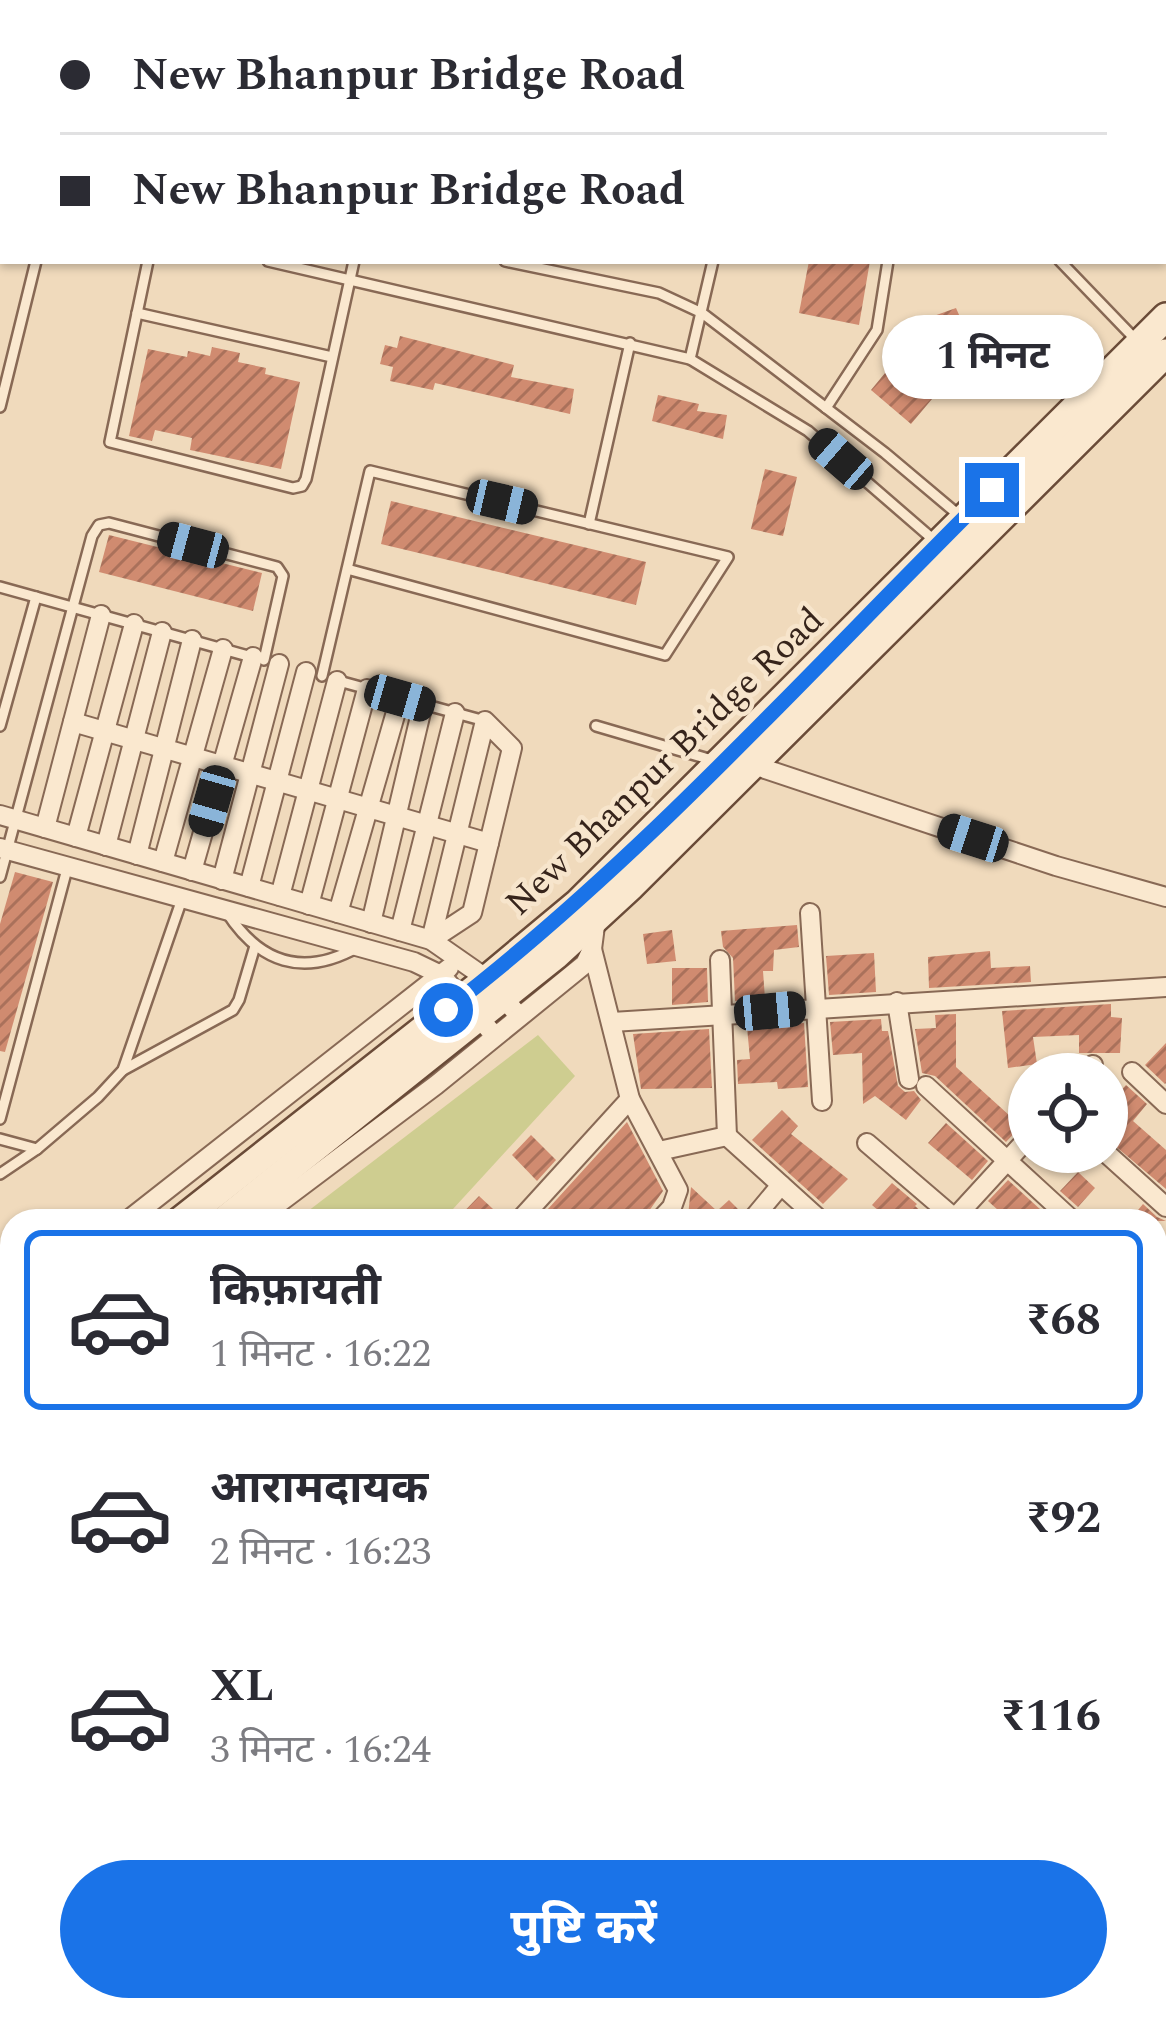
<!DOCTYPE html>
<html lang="hi">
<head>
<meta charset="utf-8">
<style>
  :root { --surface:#fff; --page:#f2f2f3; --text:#2b2b33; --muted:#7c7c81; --line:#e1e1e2; --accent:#1a73e8 }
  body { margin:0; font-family:Spectral,"Noto Sans Devanagari",serif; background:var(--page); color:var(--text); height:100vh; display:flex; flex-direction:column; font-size:45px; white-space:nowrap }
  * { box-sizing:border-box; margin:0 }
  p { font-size:39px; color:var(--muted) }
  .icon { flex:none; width:66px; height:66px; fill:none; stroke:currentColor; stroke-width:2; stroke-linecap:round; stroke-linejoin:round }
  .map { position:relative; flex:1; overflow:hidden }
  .drawer { position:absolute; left:0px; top:1209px; width:1167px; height:813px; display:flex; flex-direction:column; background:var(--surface); border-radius:36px 36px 0 0; box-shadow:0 3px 9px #0004 }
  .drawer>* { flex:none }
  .hud { position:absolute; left:0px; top:0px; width:1167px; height:264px; box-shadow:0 3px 9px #0004; display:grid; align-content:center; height:264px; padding:0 60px; background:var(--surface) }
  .buttons { position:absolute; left:1008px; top:1053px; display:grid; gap:24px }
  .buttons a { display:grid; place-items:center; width:120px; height:120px; border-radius:50%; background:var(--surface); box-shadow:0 3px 9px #0004; font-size:60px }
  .end { position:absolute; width:54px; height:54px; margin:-27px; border:15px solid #1a73e8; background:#fff; box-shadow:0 0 0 6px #fff }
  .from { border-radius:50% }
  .bubble { position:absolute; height:84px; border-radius:42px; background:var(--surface); box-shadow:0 3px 9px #0004; font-size:39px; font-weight:700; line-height:84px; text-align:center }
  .car { position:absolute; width:36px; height:72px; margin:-36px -18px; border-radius:15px; box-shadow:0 0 9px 3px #0007; background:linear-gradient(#222 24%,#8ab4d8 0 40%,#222 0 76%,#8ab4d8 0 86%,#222 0) }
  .hud b { display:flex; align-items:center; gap:42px; height:114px; font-size:45px }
  .hud b+b { border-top:3px solid var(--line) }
  .hud i { width:30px; height:30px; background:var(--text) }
  ul { padding:21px 0 0; list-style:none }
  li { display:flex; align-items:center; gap:36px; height:180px; margin:0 24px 18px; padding:0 36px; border:6px solid transparent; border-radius:18px }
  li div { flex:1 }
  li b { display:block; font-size:45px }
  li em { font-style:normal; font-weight:700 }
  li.active { border-color:var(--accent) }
  li>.icon { width:108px; height:108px; stroke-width:1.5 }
  .primary-button { display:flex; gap:24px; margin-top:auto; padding:24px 60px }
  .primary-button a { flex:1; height:138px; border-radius:72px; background:var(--accent); color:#fff; font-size:48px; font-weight:700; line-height:138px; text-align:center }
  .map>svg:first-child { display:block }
</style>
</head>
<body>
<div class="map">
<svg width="1166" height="2021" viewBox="0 0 1166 2021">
  <defs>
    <pattern id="building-hatch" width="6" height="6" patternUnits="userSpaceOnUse" patternTransform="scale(3)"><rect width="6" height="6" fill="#d08b70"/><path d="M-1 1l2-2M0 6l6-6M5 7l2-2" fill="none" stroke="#aa715b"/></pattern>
  </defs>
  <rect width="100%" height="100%" fill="#f0dabc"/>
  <g fill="#cecd90">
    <path d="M538 1035 575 1076 442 1221H295Z"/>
    <path d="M12 1451V1723L0 1718V1463Z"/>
    <path d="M684 2010H759L773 2021H689Z"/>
  </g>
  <path fill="#a0c1b3" stroke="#688e80" stroke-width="3" d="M0 1718 12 1723V2010H684L689 2021H0Z"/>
  <g fill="url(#building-hatch)">
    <path d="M809 261H870L859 325 799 313Z"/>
    <path d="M956 308 974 349 911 424 871 390 909 344 917 322Z"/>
    <path d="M400 336 514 365 511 377 574 389 570 414 435 383 433 390 390 381 393 367 380 364 385 345 397 348Z"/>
    <path d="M212 347 240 353 238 362 266 368 265 374 300 382 281 469 190 450 192 438 155 430 152 441 129 436 148 349 187 357 188 351 210 356Z"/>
    <path d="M658 395 699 404 697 411 727 415 723 439 652 421Z"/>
    <path d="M765 469 797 477 783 536 751 529Z"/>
    <path d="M391 501 646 562 636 605 381 544Z"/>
    <path d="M109 535 262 573 253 611 99 572Z"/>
    <path d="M15 872 53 882 5 1052 0 1051V924Z"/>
    <path d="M797 925 799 947 774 950 773 971H763L765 999 735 1001 733 958 723 947 721 931Z"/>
    <path d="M672 930 676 961 647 964 643 934Z"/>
    <path d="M990 951 991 968 1030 966 1031 982 929 988 928 957Z"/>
    <path d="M874 953 876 992 829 995 826 956Z"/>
    <path d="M672 968H707L708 1002 672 1005Z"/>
    <path d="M1111 1004V1017L1122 1018 1120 1053H1079V1035L1033 1037 1037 1064 1008 1068 1002 1011Z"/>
    <path d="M956 1014V1067L1021 1126 1006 1142 935 1076 922 1073 915 1029 936 1028 935 1015Z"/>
    <path d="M881 1019 882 1031H888L898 1086 905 1092 914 1091 921 1100 906 1120 875 1096 863 1104 862 1053 833 1055 830 1022Z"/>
    <path d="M804 1023 808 1087 778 1089 777 1082 738 1084 737 1060 750 1059 747 1027Z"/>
    <path d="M709 1029 712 1088 641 1089 633 1034Z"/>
    <path d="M1166 1043V1083L1165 1084 1145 1065Z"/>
    <path d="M1126 1085 1147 1104 1133 1121 1166 1150V1189L1107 1139V1105Z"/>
    <path d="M782 1110 798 1126 791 1134 848 1179 823 1204 752 1140Z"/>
    <path d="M627 1122 663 1191 642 1221H537Z"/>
    <path d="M946 1123 988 1161 972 1180 928 1143Z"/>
    <path d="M531 1135 556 1160 537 1181 512 1155Z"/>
    <path d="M1078 1172 1095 1188 1078 1207 1060 1191Z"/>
    <path d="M1008 1180 1053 1221H1010L988 1201Z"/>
    <path d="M892 1183 917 1204 915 1206 932 1221H872L880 1212 872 1205Z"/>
    <path d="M691 1187 717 1211 729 1200 741 1212 738 1221H693L688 1216Z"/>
    <path d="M479 1196 506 1221H455Z"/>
    <path d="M1143 1204 1157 1217 1166 1221H1129Z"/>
  </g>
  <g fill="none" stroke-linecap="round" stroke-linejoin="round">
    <g stroke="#886955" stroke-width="14">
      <g id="lane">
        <path d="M261 0 281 3"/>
        <path d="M519 3V0"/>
        <path d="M763 3 764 0"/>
        <path d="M0 11 3 12"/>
        <path d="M0 156 3 157"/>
        <path d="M1164 167 1166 169"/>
        <path d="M0 200H3"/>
        <path d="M148 261 110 442 293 488 302 486 306 479 354 261"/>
        <path d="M268 261 690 359 808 431 935 541"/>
        <path d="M505 261 659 293 702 313 885 453 961 517"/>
        <path d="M1060 261 1135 339"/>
        <path d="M137 313 332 357"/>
        <path d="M690 359 713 261"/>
        <path d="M0 407 36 261"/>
        <path d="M826 408 877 330 888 261"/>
        <path d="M589 524 630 343"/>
        <path d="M0 587 255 658"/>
        <path d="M322 676 370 471 728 557 665 655 347 569"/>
        <path d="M335 680 485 721"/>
        <path d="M0 726 36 597"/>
        <path d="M596 726 712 760"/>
        <path d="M0 877 92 536 99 525 109 523 277 567 283 576 264 660"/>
        <path d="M226 911C259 963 303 978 358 947"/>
        <path d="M123 1070 233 1010 239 1000 255 946"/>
        <path d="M0 1119 67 869"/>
        <path d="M0 1139 37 1149"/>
        <path d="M0 1174 37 1149 98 1097 123 1070 182 899"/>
      </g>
    </g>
    <g stroke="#886955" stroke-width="22">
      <g id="street">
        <path d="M485 721 512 748 472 913 431 940Z"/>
        <path d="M73 722 489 843"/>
        <path d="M757 760 765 769 1056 866 1166 897"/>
        <path d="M0 815 431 940 487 979 519 1016"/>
        <path d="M45 828 101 615"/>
        <path d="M76 837 134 624"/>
        <path d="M106 846 162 632"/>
        <path d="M0 848 414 962 441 975 495 1036"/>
        <path d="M137 855 192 640"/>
        <path d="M163 862 223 649"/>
        <path d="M192 871 253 657"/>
        <path d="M222 880 279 664"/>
        <path d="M249 887 306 672"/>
        <path d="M280 896 337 681"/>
        <path d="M309 905 367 689"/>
        <path d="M338 913 400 698"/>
        <path d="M810 913 822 1101"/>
        <path d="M371 923 423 704"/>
        <path d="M400 931 455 713"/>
        <path d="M592 949 630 1099 678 1190 672 1207 659 1221"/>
        <path d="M897 1002 909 1079"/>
        <path d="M612 1022 1166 987"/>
        <path d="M1132 1072 1166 1104"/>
        <path d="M1086 1074 1093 1065"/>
        <path d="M926 1086 1073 1221"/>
        <path d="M727 1136 821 1221"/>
        <path d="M867 1143 958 1221"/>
        <path d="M659 1151 727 1136 720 960"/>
        <path d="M1105 1152 1166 1207"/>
        <path d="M127 1221 449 968"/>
        <path d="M255 1221 436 1085 585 964 592 949 596 918"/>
        <path d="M519 1221 630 1099"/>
        <path d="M751 1221 781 1185"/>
        <path d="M952 1221 1029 1137"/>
        <path d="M0 1321 12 1312"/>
        <path d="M1155 1323 1166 1312"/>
        <path d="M1155 1409 1166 1419"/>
        <path d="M0 1426 12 1416"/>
        <path d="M1155 1552 1166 1541"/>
        <path d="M1155 1667 1166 1654"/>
        <path d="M1155 1703 1166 1713"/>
        <path d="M1155 1774 1166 1762"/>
        <path d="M871 2010 885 2021"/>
        <path d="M997 2010 1008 2021"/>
      </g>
    </g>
    <g stroke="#6a4b38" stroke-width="32">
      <g id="secondary">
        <path d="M180 1221 487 979 578 903 1166 317"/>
        <path d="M223 1221 555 956 631 886 1166 353"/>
        <path d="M0 1363 12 1353"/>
        <path d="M0 1400 12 1390"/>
        <path d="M1155 1969 1166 1958"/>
        <path d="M1103 2021 1114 2010"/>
      </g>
    </g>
    <use href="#lane" stroke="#fae8cf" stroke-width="9"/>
    <use href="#street" stroke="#fae8cf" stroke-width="18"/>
    <use href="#secondary" stroke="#fae8cf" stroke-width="27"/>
  </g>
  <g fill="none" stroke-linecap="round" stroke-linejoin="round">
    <path stroke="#1a73e8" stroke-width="15" d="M446 1010C645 857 814 666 992 490"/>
  </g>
  <g text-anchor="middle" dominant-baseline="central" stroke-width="9" stroke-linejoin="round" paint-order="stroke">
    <g font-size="36" fill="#36241b" stroke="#f7e5cc">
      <text transform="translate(665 762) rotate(-44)">New Bhanpur Bridge Road</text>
    </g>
  </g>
</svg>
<div class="buttons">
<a><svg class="icon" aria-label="locate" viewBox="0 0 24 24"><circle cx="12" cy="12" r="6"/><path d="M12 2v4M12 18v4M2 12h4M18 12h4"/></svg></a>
</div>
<i class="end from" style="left:446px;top:1010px"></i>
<i class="end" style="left:992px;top:490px"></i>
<div class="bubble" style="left:882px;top:315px;width:222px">1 मिनट</div>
<i class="car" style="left:841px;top:459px;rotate:311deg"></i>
<i class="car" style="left:502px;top:502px;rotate:103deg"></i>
<i class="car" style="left:193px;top:545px;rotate:285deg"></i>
<i class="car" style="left:400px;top:698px;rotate:106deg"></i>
<i class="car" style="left:212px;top:801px;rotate:196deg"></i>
<i class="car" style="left:973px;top:838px;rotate:288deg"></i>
<i class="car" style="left:770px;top:1011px;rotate:85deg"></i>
<div class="hud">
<b><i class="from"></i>New Bhanpur Bridge Road</b>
<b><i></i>New Bhanpur Bridge Road</b>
</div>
<section class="drawer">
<ul>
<li class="active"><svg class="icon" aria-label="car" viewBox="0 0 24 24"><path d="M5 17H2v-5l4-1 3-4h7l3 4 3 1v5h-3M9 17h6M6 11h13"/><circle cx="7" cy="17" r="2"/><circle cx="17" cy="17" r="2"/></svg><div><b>किफ़ायती</b><p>1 मिनट · 16:22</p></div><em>₹68</em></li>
<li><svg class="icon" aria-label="car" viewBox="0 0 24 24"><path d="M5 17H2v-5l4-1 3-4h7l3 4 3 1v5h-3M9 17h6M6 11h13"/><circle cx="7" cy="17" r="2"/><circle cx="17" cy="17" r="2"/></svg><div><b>आरामदायक</b><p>2 मिनट · 16:23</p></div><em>₹92</em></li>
<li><svg class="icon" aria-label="car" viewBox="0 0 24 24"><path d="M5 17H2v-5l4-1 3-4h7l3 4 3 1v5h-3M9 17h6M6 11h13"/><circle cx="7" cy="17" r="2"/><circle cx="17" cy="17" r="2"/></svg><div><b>XL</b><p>3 मिनट · 16:24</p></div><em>₹116</em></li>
</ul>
<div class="primary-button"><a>पुष्टि करें</a></div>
</section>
</div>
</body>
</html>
